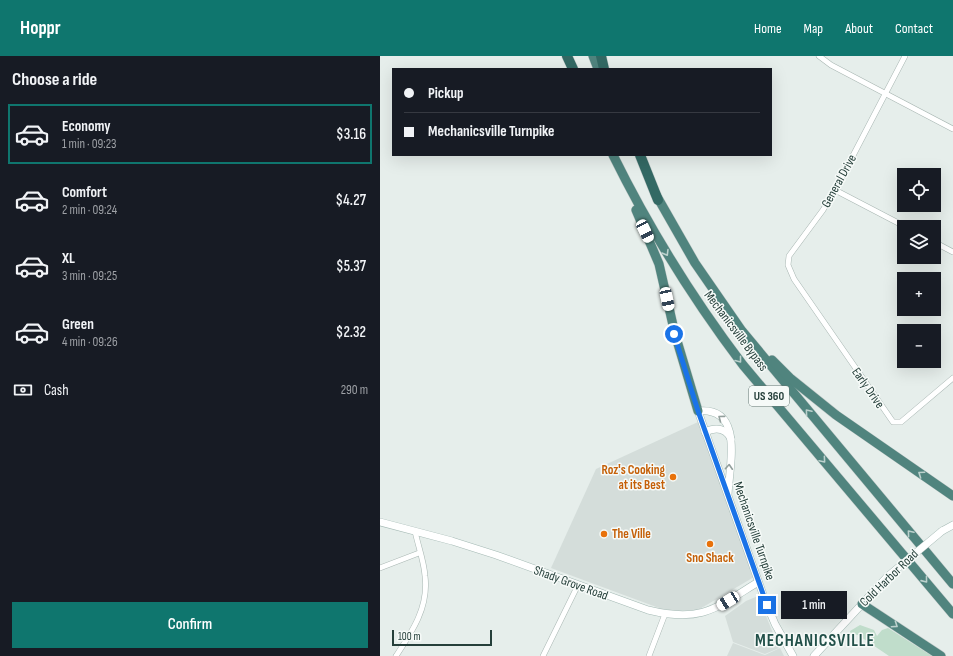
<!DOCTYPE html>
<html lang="en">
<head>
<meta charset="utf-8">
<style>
  :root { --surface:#171b24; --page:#20242c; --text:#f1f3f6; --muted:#9ea1a6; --line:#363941; --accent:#0f766e }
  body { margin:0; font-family:"Sofia Sans Condensed",sans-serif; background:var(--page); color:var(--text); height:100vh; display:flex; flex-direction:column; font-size:15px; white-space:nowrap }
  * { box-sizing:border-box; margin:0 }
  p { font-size:13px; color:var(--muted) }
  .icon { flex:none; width:22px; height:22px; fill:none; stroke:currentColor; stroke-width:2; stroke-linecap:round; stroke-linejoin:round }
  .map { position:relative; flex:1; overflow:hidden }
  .panel { display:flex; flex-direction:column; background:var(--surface); width:380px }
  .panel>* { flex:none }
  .top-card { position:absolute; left:12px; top:12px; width:380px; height:88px; border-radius:0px; box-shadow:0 4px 16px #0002; display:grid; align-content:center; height:88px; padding:0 12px; background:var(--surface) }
  .fabs { position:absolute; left:517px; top:112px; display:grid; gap:8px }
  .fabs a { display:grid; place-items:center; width:44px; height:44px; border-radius:0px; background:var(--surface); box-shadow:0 4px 16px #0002; font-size:20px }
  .scale { position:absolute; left:12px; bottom:10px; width:100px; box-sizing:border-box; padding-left:4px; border:2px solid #253f3a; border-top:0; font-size:11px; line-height:14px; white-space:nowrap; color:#253f3a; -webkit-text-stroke:3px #f6faf8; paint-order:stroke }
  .end { position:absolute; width:18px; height:18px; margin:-9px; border:5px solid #1a73e8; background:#fff; box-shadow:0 0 0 2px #fff }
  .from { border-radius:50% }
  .bubble { position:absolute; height:28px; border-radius:0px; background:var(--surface); box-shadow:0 4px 16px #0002; font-size:13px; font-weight:600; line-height:28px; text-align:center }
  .car { position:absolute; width:12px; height:24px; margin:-12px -6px; border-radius:5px; box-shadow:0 0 3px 1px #0007; background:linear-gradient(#fff 24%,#345 0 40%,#fff 0 76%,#345 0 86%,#fff 0) }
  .top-card b { display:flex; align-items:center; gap:14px; height:38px; font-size:15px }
  .top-card b+b { border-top:1px solid var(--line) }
  .top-card i { width:10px; height:10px; background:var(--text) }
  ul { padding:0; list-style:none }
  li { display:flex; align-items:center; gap:12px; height:60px; margin:0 8px 6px; padding:0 4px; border:2px solid transparent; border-radius:0px }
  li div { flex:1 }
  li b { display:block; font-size:15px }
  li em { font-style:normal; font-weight:600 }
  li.current { border-color:var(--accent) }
  li>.icon { width:36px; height:36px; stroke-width:1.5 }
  h2 { padding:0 12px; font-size:18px; line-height:48px }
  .pay { display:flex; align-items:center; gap:10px; height:44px; padding:0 12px; font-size:15px }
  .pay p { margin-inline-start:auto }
  .primary-button { display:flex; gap:8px; margin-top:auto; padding:8px 12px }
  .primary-button a { flex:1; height:46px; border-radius:0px; background:var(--accent); color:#fff; font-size:16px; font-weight:600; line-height:46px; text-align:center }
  header { display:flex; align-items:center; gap:24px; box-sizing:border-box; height:56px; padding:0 20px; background:var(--accent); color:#fff }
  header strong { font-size:19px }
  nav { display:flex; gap:22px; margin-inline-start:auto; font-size:14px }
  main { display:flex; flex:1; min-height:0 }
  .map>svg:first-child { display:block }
</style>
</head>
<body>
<header>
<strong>Hoppr</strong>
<nav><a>Home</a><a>Map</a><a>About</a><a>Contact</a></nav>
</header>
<main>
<section class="panel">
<h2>Choose a ride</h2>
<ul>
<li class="current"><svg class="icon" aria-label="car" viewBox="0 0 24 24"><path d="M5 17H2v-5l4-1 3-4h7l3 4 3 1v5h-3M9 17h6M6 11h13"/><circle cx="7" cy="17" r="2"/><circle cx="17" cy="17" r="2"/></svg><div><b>Economy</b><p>1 min · 09:23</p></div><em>$3.16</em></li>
<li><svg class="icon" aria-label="car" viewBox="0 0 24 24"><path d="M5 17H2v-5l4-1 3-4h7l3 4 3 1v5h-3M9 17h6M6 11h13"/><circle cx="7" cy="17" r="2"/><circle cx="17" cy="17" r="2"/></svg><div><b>Comfort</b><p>2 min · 09:24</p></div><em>$4.27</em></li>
<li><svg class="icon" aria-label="car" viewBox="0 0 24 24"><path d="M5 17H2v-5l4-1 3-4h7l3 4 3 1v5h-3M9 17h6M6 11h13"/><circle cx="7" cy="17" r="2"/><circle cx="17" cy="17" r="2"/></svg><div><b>XL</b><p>3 min · 09:25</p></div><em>$5.37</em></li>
<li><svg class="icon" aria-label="car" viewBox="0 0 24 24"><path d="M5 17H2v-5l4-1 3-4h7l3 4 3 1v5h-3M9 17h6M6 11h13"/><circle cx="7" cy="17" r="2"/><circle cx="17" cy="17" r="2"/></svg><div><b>Green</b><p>4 min · 09:26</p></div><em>$2.32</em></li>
</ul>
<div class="pay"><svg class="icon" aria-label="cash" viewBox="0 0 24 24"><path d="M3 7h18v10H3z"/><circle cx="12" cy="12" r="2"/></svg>Cash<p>290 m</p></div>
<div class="primary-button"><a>Confirm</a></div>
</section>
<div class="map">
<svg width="573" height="600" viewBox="0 0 573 600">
  <rect width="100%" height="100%" fill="#e6eeeb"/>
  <g fill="#d4ddda">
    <path d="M318 366 374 521 318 554 294 555 279 552 171 512 216 413Z"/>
    <path d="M378 540 399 592 385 598 353 586 345 560 366 545Z"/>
    <path d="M353 587 385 599 400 592 404 600H347Z"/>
  </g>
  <path fill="#c0ddcb" d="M480 569 494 574 497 580 502 574 508 572 552 600H509L478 579 471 578 470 575Z"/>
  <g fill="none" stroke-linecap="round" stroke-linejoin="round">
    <g stroke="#a8b6b2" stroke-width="6">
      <g id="minor">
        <path d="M439 0 451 9 573 73"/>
        <path d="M525 0 455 134 443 154 409 200 408 209 414 223 513 366H521L573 322"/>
        <path d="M455 134 526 171"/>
        <path d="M554 186 573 196"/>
        <path d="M0 512 39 497"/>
        <path d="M16 600C32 576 49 551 45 520 44 505 38 490 35 475"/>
        <path d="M163 600 198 529"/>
        <path d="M269 600 285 558"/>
      </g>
    </g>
    <g stroke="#a4b9b4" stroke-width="8">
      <g id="secondary">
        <path d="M325 376C336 371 346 372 351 383"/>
        <path d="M348 439C349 411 365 350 318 355L385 544 395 568 413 600"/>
        <path d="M0 466 72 485 116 499 268 554C321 567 335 553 378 526"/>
        <path d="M562 475 573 469"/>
        <path d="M434 600 507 521"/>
      </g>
    </g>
    <g stroke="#c2c9c8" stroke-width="10">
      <g id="trunk">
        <path d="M213 0 218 13"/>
        <path d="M233 99C270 174 313 243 363 309L573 558"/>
        <path d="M275 137 315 207 362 275 573 528"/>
        <path d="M256 154 279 208 295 278 318 355"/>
        <path d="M392 304 410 322 456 359 573 440"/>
        <path d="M482 548 561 600"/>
      </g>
    </g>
    <g stroke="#c2c9c8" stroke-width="11">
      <g id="motorway">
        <path d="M187 0 193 13"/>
        <path d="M221 0 224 13"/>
        <path d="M260 99 278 144"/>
      </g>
    </g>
    <use href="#minor" stroke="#fff" stroke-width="5"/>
    <use href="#secondary" stroke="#fff" stroke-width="7"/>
    <use href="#trunk" stroke="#50847e" stroke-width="9"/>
    <use href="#motorway" stroke="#336964" stroke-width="10"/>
    <g stroke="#a4b9b4" stroke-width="8" stroke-linecap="butt">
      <path id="secondary-bridge" d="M507 521 562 475"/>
    </g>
    <use href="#secondary-bridge" stroke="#fff" stroke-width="7"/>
  </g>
  <defs><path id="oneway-chevron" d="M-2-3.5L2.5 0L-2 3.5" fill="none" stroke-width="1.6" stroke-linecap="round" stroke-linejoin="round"/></defs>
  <g stroke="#bcd1cd">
    <use href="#oneway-chevron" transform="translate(286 197) rotate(59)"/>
    <use href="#oneway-chevron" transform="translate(359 304) rotate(52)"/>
    <use href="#oneway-chevron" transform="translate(428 356) rotate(-130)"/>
    <use href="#oneway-chevron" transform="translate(443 404) rotate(50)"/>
    <use href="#oneway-chevron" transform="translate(541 418) rotate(-145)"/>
    <use href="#oneway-chevron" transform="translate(530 477) rotate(-130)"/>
    <use href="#oneway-chevron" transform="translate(545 524) rotate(51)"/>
    <use href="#oneway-chevron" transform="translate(515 569) rotate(34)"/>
  </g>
  <g stroke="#929f9c">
    <use href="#oneway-chevron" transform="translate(341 362) rotate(-143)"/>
    <use href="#oneway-chevron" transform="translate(349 411) rotate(-86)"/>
  </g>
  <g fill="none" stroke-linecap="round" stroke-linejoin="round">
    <path stroke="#1a73e8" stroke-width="5" d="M294 278 318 355 387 549"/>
  </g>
  <g fill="#e8710a" stroke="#f6faf8" stroke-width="1.5">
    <circle cx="293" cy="421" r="4"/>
    <circle cx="224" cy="478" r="4"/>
    <circle cx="330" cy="488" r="4"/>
  </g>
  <g text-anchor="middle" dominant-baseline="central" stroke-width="3" stroke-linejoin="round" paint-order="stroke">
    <rect fill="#f6faf8" stroke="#647773" stroke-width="1" x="369" y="330" width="40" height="20" rx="3"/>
    <g font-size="12" font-weight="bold" fill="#253f3a">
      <text x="389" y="340">US 360</text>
    </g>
    <g font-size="13" fill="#253f3a" stroke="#f6faf8">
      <text transform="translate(459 125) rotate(-61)">General Drive</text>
      <text transform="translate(356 275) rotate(53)">Mechanicsville Bypass</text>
      <text transform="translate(488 332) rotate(55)">Early Drive</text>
      <text transform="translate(374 475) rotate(71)">Mechanicsville Turnpike</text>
      <text transform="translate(509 522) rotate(-44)">Cold Harbor Road</text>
      <text transform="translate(191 527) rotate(20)">Shady Grove Road</text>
    </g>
    <g font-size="13" font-weight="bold" fill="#c56008" stroke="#f6faf8" text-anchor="end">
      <text x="285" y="414">Roz's Cooking<tspan x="285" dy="15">at its Best</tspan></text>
      <text x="232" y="478" text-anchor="start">The Ville</text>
      <text x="330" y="502" text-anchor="middle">Sno Shack</text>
    </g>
    <g font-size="17" font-weight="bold" letter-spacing="1" fill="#225049" stroke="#f6faf8">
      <text x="435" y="585">MECHANICSVILLE</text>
    </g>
  </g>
</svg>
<div class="fabs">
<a><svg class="icon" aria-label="locate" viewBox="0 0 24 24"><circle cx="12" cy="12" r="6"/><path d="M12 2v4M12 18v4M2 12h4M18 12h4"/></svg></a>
<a><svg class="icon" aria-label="layers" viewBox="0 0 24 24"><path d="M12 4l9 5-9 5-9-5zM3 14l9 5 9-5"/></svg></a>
<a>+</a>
<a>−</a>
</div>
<div class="scale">100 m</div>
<i class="end from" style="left:294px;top:278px"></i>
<i class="end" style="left:387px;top:549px"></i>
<div class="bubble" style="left:401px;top:535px;width:66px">1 min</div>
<i class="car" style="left:265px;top:175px;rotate:154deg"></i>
<i class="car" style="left:287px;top:243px;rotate:168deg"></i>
<i class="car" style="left:348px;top:545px;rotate:238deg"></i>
<div class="top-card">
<b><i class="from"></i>Pickup</b>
<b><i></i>Mechanicsville Turnpike</b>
</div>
</div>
</main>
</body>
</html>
